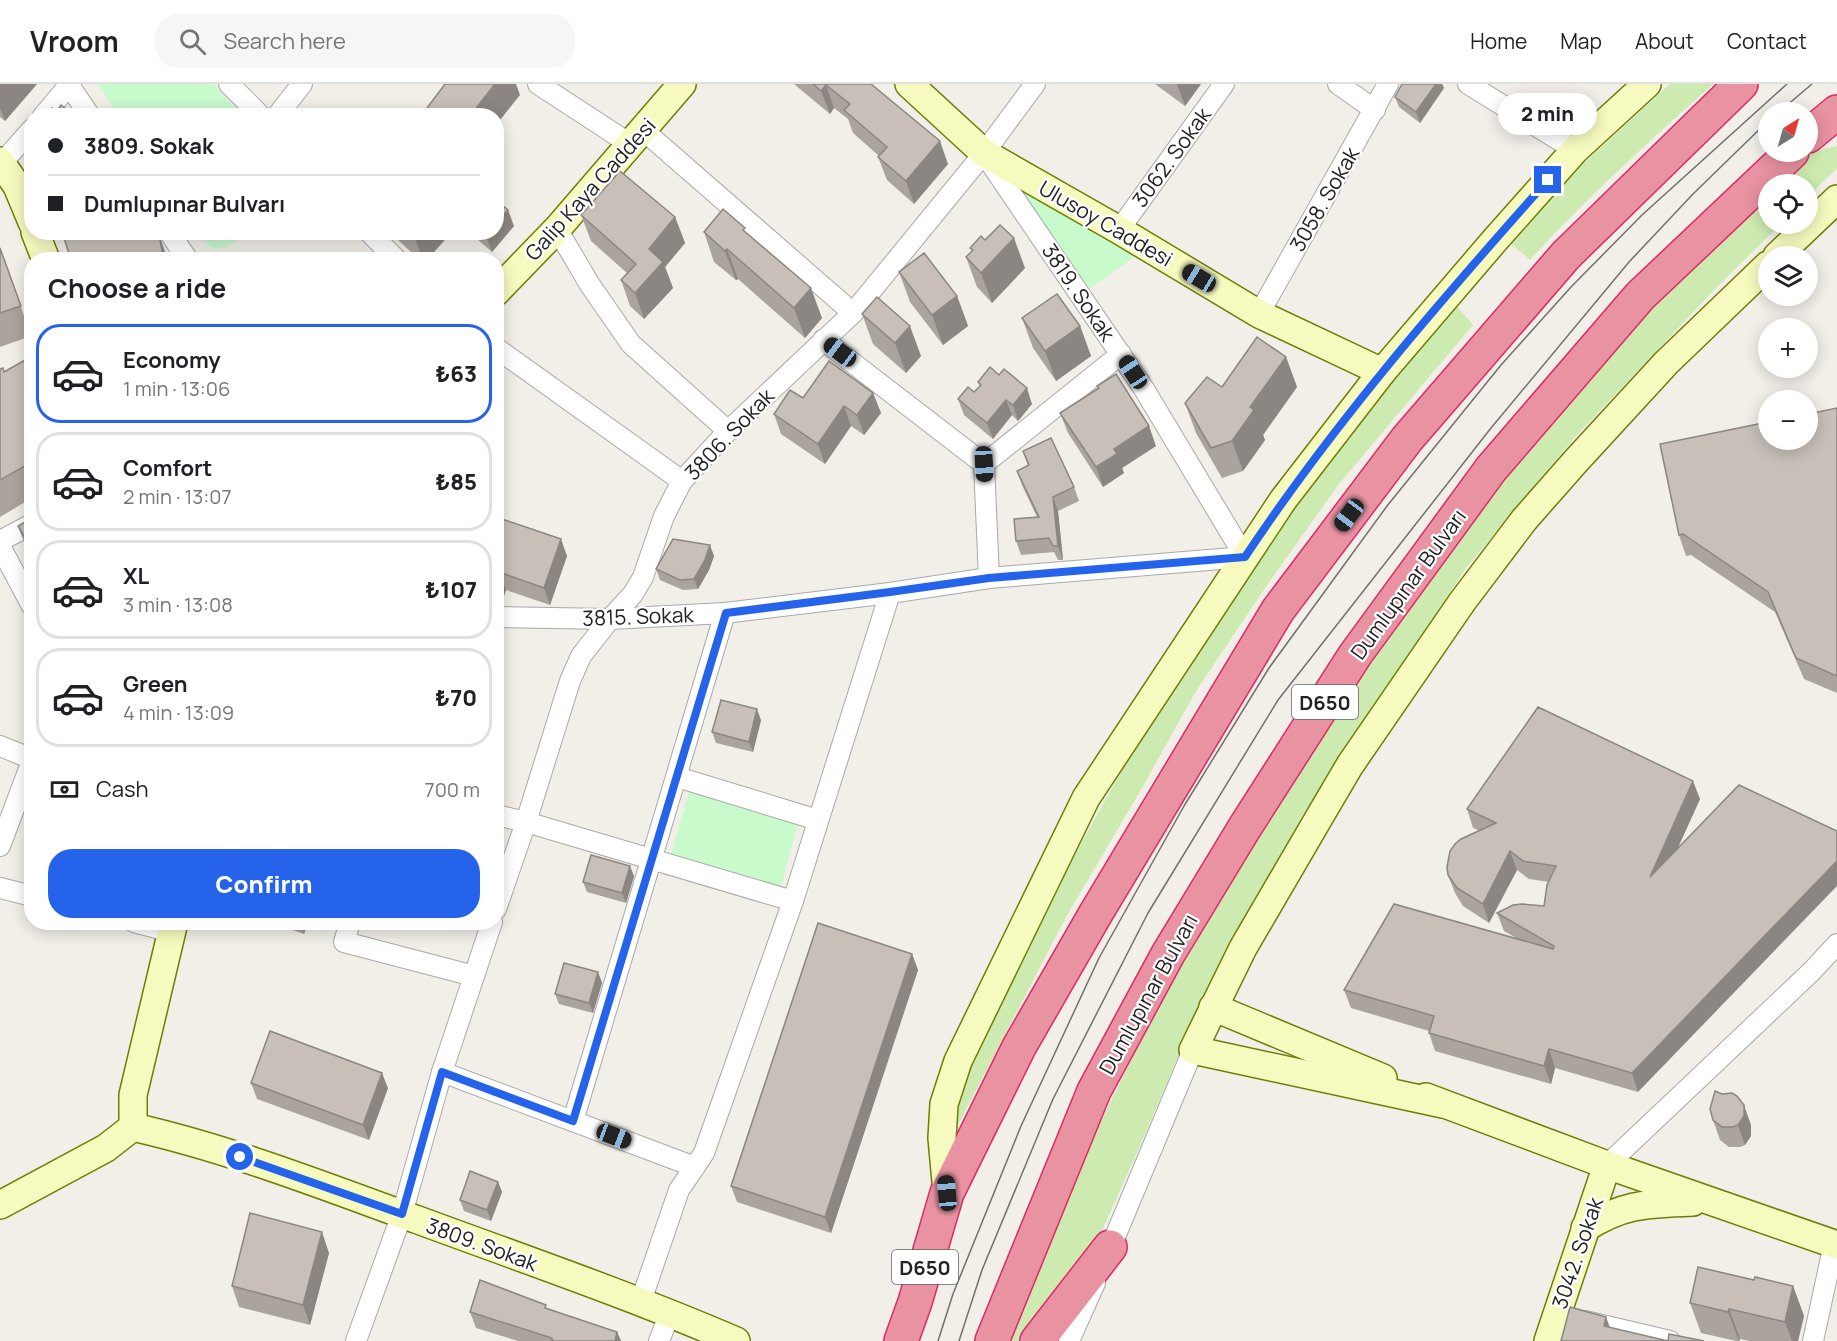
<!DOCTYPE html>
<html lang="en">
<head>
<meta charset="utf-8">
<style>
  :root { --surface:#fff; --page:#f6f6f6; --text:#202124; --muted:#757577; --line:#e0e0e0; --accent:#2563eb }
  body { margin:0; font-family:Manrope,sans-serif; background:var(--page); color:var(--text); height:100vh; display:flex; flex-direction:column; font-size:22px; white-space:nowrap }
  * { box-sizing:border-box; margin:0 }
  p { font-size:20px; color:var(--muted) }
  .icon { flex:none; width:33px; height:33px; fill:none; stroke:currentColor; stroke-width:2; stroke-linecap:round; stroke-linejoin:round }
  .map { position:relative; flex:1; overflow:hidden }
  .details { position:absolute; left:24px; top:168px; width:480px; height:678px; display:flex; flex-direction:column; background:var(--surface); border-radius:24px; box-shadow:0 3px 15px #0003 }
  .details>* { flex:none }
  .guide { position:absolute; left:24px; top:24px; width:480px; height:132px; border-radius:24px; box-shadow:0 3px 15px #0003; display:grid; align-content:center; height:132px; padding:0 24px; background:var(--surface) }
  .needle { width:39px; rotate:37deg }
  .controls { position:absolute; left:1758px; top:18px; display:grid; gap:12px }
  .controls a { display:grid; place-items:center; width:60px; height:60px; border-radius:50%; background:var(--surface); box-shadow:0 3px 15px #0003; font-size:30px }
  .end { position:absolute; width:27px; height:27px; margin:-14px; border:8px solid #2563eb; background:#fff; box-shadow:0 0 0 3px #fff }
  .from { border-radius:50% }
  .bubble { position:absolute; height:42px; border-radius:21px; background:var(--surface); box-shadow:0 3px 15px #0003; font-size:20px; font-weight:800; line-height:42px; text-align:center }
  .car { position:absolute; width:18px; height:36px; margin:-18px -9px; border-radius:8px; box-shadow:0 0 4px 2px #0007; background:linear-gradient(#222 24%,#8ab4d8 0 40%,#222 0 76%,#8ab4d8 0 86%,#222 0) }
  .guide b { display:flex; align-items:center; gap:21px; height:57px; font-size:22px }
  .guide b+b { border-top:2px solid var(--line) }
  .guide i { width:15px; height:15px; background:var(--text) }
  ul { padding:0; list-style:none }
  li { display:flex; align-items:center; gap:18px; height:99px; margin:0 12px 9px; padding:0 12px; border:3px solid var(--line); border-radius:24px }
  li div { flex:1 }
  li b { display:block; font-size:22px }
  li em { font-style:normal; font-weight:800 }
  li.current { border-color:var(--accent) }
  li>.icon { width:54px; height:54px; stroke-width:1.5 }
  h2 { padding:0 24px; font-size:27px; line-height:72px }
  .pay { display:flex; align-items:center; gap:15px; height:66px; padding:0 24px; font-size:22px }
  .pay p { margin-inline-start:auto }
  .action { display:flex; gap:12px; margin-top:auto; padding:12px 24px }
  .action a { flex:1; height:69px; border-radius:24px; background:var(--accent); color:#fff; font-size:24px; font-weight:800; line-height:69px; text-align:center }
  header { display:flex; align-items:center; gap:36px; box-sizing:border-box; height:84px; padding:0 30px; background:var(--surface); border-bottom:2px solid var(--line) }
  header strong { font-size:28px }
  nav { display:flex; gap:33px; margin-inline-start:auto; font-size:21px }
  .search { width:420px; height:54px; background:var(--page); display:flex; align-items:center; gap:15px; box-sizing:border-box; padding:0 21px; border-radius:24px; color:var(--muted); font-size:22px }
  .map>svg:first-child { display:block }
</style>
</head>
<body>
<header>
<strong>Vroom</strong>
<div class="search"><svg class="icon" aria-label="search" viewBox="0 0 24 24"><circle cx="10" cy="10" r="6"/><path d="M15 15l6 6"/></svg>Search here</div>
<nav><a>Home</a><a>Map</a><a>About</a><a>Contact</a></nav>
</header>
<div class="map">
<svg width="1837" height="1257" viewBox="0 0 1837 1257">
  <rect width="100%" height="100%" fill="#f2efe9"/>
  <g fill="#cdebb0">
    <path d="M1670 0H1713C1650 57 1587 113 1530 176L1509 158 1584 79Z"/>
    <path d="M1837 62V84L1808 113V100H1778L1812 68Z"/>
    <path d="M1768 110V140H1781L1718 202 1575 353 1466 484 1306 726 1211 896 1133 1078 1100 1151 1030 1257H1004L1081 1078 1196 844 1300 681 1410 520 1488 413 1651 223Z"/>
    <path d="M1454 219 1473 241 1339 400 1265 504 1196 607 1142 704 1066 833 955 1047 958 1003 1016 877 1118 693 1236 499 1343 354Z"/>
  </g>
  <g fill="#c8facc">
    <path d="M97 0H213L242 31H119Z"/>
    <path d="M1019 99 1136 172 1089 205 1014 103Z"/>
    <path d="M201 149H246C237 156 222 171 210 162 206 159 203 152 201 149Z"/>
    <path d="M690 705 798 740 780 805 670 774Z"/>
  </g>
  <g fill="none" stroke-linecap="round" stroke-linejoin="round">
    <g stroke="#a9a9a9" stroke-width="22">
      <g id="street">
        <path d="M229 0 261 32"/>
        <path d="M538 0 630 60"/>
        <path d="M1338 0 1375 26"/>
        <path d="M1468 0 1575 66"/>
        <path d="M69 1 90 32"/>
        <path d="M43 32 70 0"/>
        <path d="M277 32 302 0"/>
        <path d="M643 46 853 229"/>
        <path d="M2 79 32 45"/>
        <path d="M557 145 590 201 631 260 728 347"/>
        <path d="M1119 146 1224 0"/>
        <path d="M169 148 188 176"/>
        <path d="M369 148 397 176"/>
        <path d="M1259 230 1388 0"/>
        <path d="M823 256 984 380 989 494"/>
        <path d="M496 264 682 397"/>
        <path d="M984 380 1121 270"/>
        <path d="M0 457 32 440"/>
        <path d="M0 462 32 522"/>
        <path d="M496 533 610 535 725 529 890 509 989 494 1245 473 1144 305 987 74"/>
        <path d="M0 662 32 675"/>
        <path d="M677 693 818 736"/>
        <path d="M496 731 526 738 793 817"/>
        <path d="M0 762 32 677"/>
        <path d="M0 804 32 812"/>
        <path d="M496 825 526 738 570 597 581 572 610 535 633 510 643 493 664 432 682 397 728 347 853 229 984 69 1035 0"/>
        <path d="M134 838 172 848"/>
        <path d="M350 838 344 858 474 892"/>
        <path d="M442 988 695 1083"/>
        <path d="M573 1037 725 529"/>
        <path d="M1607 1081 1812 887 1837 860"/>
        <path d="M1107 1172 1193 966"/>
        <path d="M641 1217 679 1106 704 1069 793 817 890 509"/>
        <path d="M1585 1237 1670 1257"/>
        <path d="M356 1257 402 1130 442 988 492 838"/>
        <path d="M659 1257 670 1229"/>
        <path d="M1069 1257 1095 1199"/>
        <path d="M1813 1257 1834 1160"/>
      </g>
    </g>
    <g stroke="#707d05" stroke-width="30">
      <g id="secondary">
        <path d="M909 0 984 69 1119 146 1259 230 1382 288"/>
        <path d="M0 77 17 102 32 138"/>
        <path d="M35 148 46 176"/>
        <path d="M1777 172 1837 115"/>
        <path d="M496 208 557 145 682 0"/>
        <path d="M1213 923 1383 994"/>
        <path d="M1426 1013 1607 1081 1837 1161"/>
        <path d="M1443 1020 1193 966 1243 864 1320 732 1350 681 1462 518 1524 436 1575 378 1666 279 1768 181"/>
        <path d="M133 1043C230 1065 324 1102 418 1136 524 1175 631 1212 736 1257"/>
        <path d="M133 1043V1011L174 838"/>
        <path d="M947 1109 942 1054 944 1020 958 977 1086 714 1283 416 1382 288 1495 156 1575 66 1647 0"/>
        <path d="M0 1121 106 1064 133 1043"/>
        <path d="M1585 1144C1625 1119 1647 1120 1693 1118"/>
        <path d="M1548 1257 1607 1081"/>
      </g>
    </g>
    <g stroke="#dc2a67" stroke-width="36">
      <g id="highway">
        <path d="M1808 52 1837 28"/>
        <path d="M901 1257 915 1218 947 1109 1019 963 1096 829 1278 526 1407 355 1566 171 1741 0"/>
        <path d="M992 1257 1094 1007 1168 870 1245 743 1355 571 1491 385 1640 212 1792 68"/>
        <path d="M1037 1257 1110 1163"/>
      </g>
    </g>
    <use href="#street" stroke="#fff" stroke-width="20"/>
    <use href="#secondary" stroke="#f7fabf" stroke-width="27"/>
    <use href="#highway" stroke="#e892a2" stroke-width="33"/>
    <g stroke="#707070" stroke-width="1.5">
      <path d="M1779 28 1812 0"/>
      <path d="M938 1257 953 1210 1021 1042 1099 874 1184 722 1269 584 1387 422 1501 281 1571 203 1642 131 1787 0"/>
      <path d="M959 1257 982 1186 1053 1015 1148 829 1278 616 1491 344 1629 178 1693 110 1768 37"/>
    </g>
  </g>
  <g fill="#aba49e">
    <path d="M0 0H37L5 37 0 33Z"/>
    <path d="M794 0H866L948 80 914 120 887 96 878 73 879 72 853 49 848 35 834 24 830 30Z"/>
    <path d="M1155 0H1201L1185 22Z"/>
    <path d="M1402 0H1442L1444 4 1420 39 1399 23 1395 13Z"/>
    <path d="M581 131 675 133 685 159 665 183 673 204 644 235 630 222 621 196 627 189 591 157Z"/>
    <path d="M514 142 492 168 469 148H496Z"/>
    <path d="M391 148H448L449 151 427 176H420L399 157 398 155Z"/>
    <path d="M704 148 747 149 822 234 805 254 738 195 736 196 714 178Z"/>
    <path d="M985 156 1025 184 992 219 977 203 966 173 972 167 970 164Z"/>
    <path d="M0 163 31 252 0 263Z"/>
    <path d="M899 188 957 212 968 242 943 261 910 218Z"/>
    <path d="M862 230 921 272 906 289 873 260Z"/>
    <path d="M1022 234 1080 242 1091 272 1056 297 1033 264Z"/>
    <path d="M32 272V414L0 433V285L4 288Z"/>
    <path d="M1286 273 1297 303 1263 351 1265 356 1243 387 1222 394 1196 349 1185 319 1222 303Z"/>
    <path d="M978 298 1032 320 1018 337 1012 331 993 355 964 331 958 315 974 308 980 302Z"/>
    <path d="M873 309 881 329 864 351 851 342 825 380 781 350 774 330 803 314Z"/>
    <path d="M1837 324V609L1804 595 1775 528 1691 471 1686 472 1679 451Z"/>
    <path d="M1060 329 1156 362 1122 384 1124 389 1103 403 1068 349Z"/>
    <path d="M1023 367 1074 403 1079 417 1058 427 1063 476H1058L1054 468 1021 471 1016 457 1037 433 1022 401 1017 387 1028 382Z"/>
    <path d="M496 433 567 472 550 521 506 506 504 512 496 509Z"/>
    <path d="M32 434V476L28 469 18 442Z"/>
    <path d="M714 472 709 486 698 505 683 506 660 496 656 485Z"/>
    <path d="M761 636 753 668 716 659 712 648Z"/>
    <path d="M1700 715 1678 764 1638 1008 1555 984 1551 1000 1435 967 1429 949V947L1351 924 1344 906 1518 855 1504 847 1497 829 1544 822 1549 798 1529 795 1517 786 1489 839 1463 822 1455 809 1448 791 1480 747 1473 744 1467 725Z"/>
    <path d="M32 758V792L26 776Z"/>
    <path d="M634 792 626 819 587 808 583 798Z"/>
    <path d="M269 838H308L304 850Z"/>
    <path d="M912 870 918 886 831 1149 737 1118 731 1102Z"/>
    <path d="M598 888 602 899 593 929 559 920 555 910Z"/>
    <path d="M251 999 388 1004 369 1056 257 1015Z"/>
    <path d="M1713 1036 1751 1041V1052L1745 1061 1740 1063H1729L1720 1056Z"/>
    <path d="M498 1098 502 1108 491 1137 464 1127 460 1116Z"/>
    <path d="M329 1169 310 1241 239 1223 232 1202Z"/>
    <path d="M1754 1196 1793 1202 1804 1232 1798 1257H1749L1740 1255 1739 1257H1736L1701 1249 1690 1219Z"/>
    <path d="M547 1224 617 1248 621 1257H518L476 1244 470 1228Z"/>
  </g>
  <g fill="#8b8681">
    <path d="M0 0H37L5 37 0 24Z"/>
    <path d="M495 0H516L520 11 496 41V32H470Z"/>
    <path d="M1177 0H1201L1185 22Z"/>
    <path d="M1436 0H1442L1444 4 1420 39 1416 28Z"/>
    <path d="M826 1 834 24 830 30 821 7Z"/>
    <path d="M940 57 948 80 914 120 906 97Z"/>
    <path d="M508 126 514 142 492 168 486 152 489 148H496V140Z"/>
    <path d="M675 133 685 159 665 183 673 204 644 235 635 209 649 165Z"/>
    <path d="M155 148H156L162 166 159 151 168 176H164Z"/>
    <path d="M414 148H448L449 151 427 176H423L413 149Z"/>
    <path d="M1014 154 1025 184 992 219 981 189Z"/>
    <path d="M727 165 738 195 736 196 725 167Z"/>
    <path d="M811 204 822 234 805 254 794 224Z"/>
    <path d="M957 212 968 242 943 261 932 231Z"/>
    <path d="M910 242 921 272 906 289 895 259Z"/>
    <path d="M1080 242 1091 272 1056 297 1045 267Z"/>
    <path d="M1286 273 1297 303 1263 351 1265 356 1243 387 1232 357 1250 323Z"/>
    <path d="M1027 304 1032 320 1018 337 1013 321Z"/>
    <path d="M873 309 881 329 864 351 857 331Z"/>
    <path d="M1006 316 1012 331 993 355 987 339Z"/>
    <path d="M844 322 851 342 825 380 818 360Z"/>
    <path d="M1149 342 1156 362 1122 384 1124 389 1103 403 1096 383 1114 365Z"/>
    <path d="M1053 413 1058 427 1063 476 1058 462Z"/>
    <path d="M561 455 567 472 550 521 544 504Z"/>
    <path d="M710 461 714 472 709 486 698 505 694 495Z"/>
    <path d="M499 488 506 506 504 512 497 494Z"/>
    <path d="M757 625 761 636 753 668 749 658Z"/>
    <path d="M1693 697 1700 715 1656 811 1650 793Z"/>
    <path d="M1510 767 1517 786 1489 839 1483 820Z"/>
    <path d="M1837 777V802L1638 1008 1632 989Z"/>
    <path d="M630 782 634 792 626 819 622 809Z"/>
    <path d="M300 838H308L304 850Z"/>
    <path d="M912 870 918 886 831 1149 825 1133Z"/>
    <path d="M598 888 602 899 593 929 589 919Z"/>
    <path d="M1549 965 1555 984 1551 1000 1544 982Z"/>
    <path d="M382 989 388 1004 369 1056 363 1041Z"/>
    <path d="M1744 1021 1751 1041V1052L1745 1061 1738 1041Z"/>
    <path d="M498 1098 502 1108 491 1137 487 1126Z"/>
    <path d="M322 1148 329 1169 310 1241 303 1221Z"/>
    <path d="M1793 1202 1804 1232 1798 1257H1792L1785 1238Z"/>
    <path d="M1729 1225 1740 1255 1739 1257 1728 1228Z"/>
    <path d="M1606 1233 1615 1257 1604 1242Z"/>
    <path d="M617 1248 621 1257H615Z"/>
  </g>
  <g fill="#c7bfb8" stroke="#8b8681" stroke-width="1.5">
    <path d="M445 0H495L470 32H421Z"/>
    <path d="M813 0H871L940 57 906 97 878 73 887 63 844 26 850 20 826 1 821 7Z"/>
    <path d="M1402 0H1436L1416 28 1395 13Z"/>
    <path d="M61 21 75 32H46L52 24 57 27Z"/>
    <path d="M620 87 675 133 649 165 663 178 635 209 621 196 636 180 581 131Z"/>
    <path d="M496 116 508 126 496 140Z"/>
    <path d="M723 125 745 144 743 146 811 204 794 224 727 165 725 167 704 148Z"/>
    <path d="M1000 141 1014 154 981 189 966 173 973 166 970 164 981 152 985 156Z"/>
    <path d="M62 148H155L156 152 159 151 164 176H71Z"/>
    <path d="M482 148H489L486 152Z"/>
    <path d="M0 164 21 222 0 229Z"/>
    <path d="M924 169 957 212 932 231 899 188Z"/>
    <path d="M1057 210 1080 242 1045 267 1022 234Z"/>
    <path d="M877 213 910 242 895 259 862 230Z"/>
    <path d="M1257 253 1286 273 1250 323 1254 326 1232 357 1211 364 1185 319 1207 293 1222 303Z"/>
    <path d="M32 272V314L27 317 32 324V378L0 396V285L3 284 4 288Z"/>
    <path d="M829 277 873 309 857 331 844 322 818 360 774 330 790 306 803 314Z"/>
    <path d="M990 283 999 291 1004 285 1027 304 1013 321 1006 316 987 339 958 315 968 303 974 308 981 301 978 298Z"/>
    <path d="M1116 290 1149 342 1114 365 1117 370 1096 383 1060 329 1099 304 1097 302Z"/>
    <path d="M1837 324V592L1796 574 1768 508 1683 450 1679 451 1660 360 1768 338V356H1808V330Z"/>
    <path d="M1051 354 1074 403 1053 413 1058 462H1053L1049 454 1016 457 1014 435 1039 433 1017 387 1029 381 1023 367Z"/>
    <path d="M496 433 561 455 544 504 499 488 497 494H496Z"/>
    <path d="M32 434V466L18 442Z"/>
    <path d="M673 455 710 461 705 476 694 495 680 496 656 485Z"/>
    <path d="M721 616 757 625 749 658 712 648Z"/>
    <path d="M1538 623 1693 697 1650 793 1739 701 1837 747V777L1632 989 1549 965 1544 982 1429 949 1434 932 1344 906 1394 820 1553 865 1554 862 1497 829 1513 821 1522 820 1544 822 1547 801 1556 782 1523 777 1510 767 1483 820 1457 804 1448 791 1447 783 1450 767 1455 760 1461 755 1496 739 1467 725Z"/>
    <path d="M32 758V778L26 776Z"/>
    <path d="M591 771 630 782 622 809 583 798Z"/>
    <path d="M818 839 912 870 825 1133 731 1102Z"/>
    <path d="M564 879 598 888 589 919 555 910Z"/>
    <path d="M270 947 382 989 363 1041 251 999Z"/>
    <path d="M1715 1007 1722 1010 1732 1009 1737 1012 1744 1021V1032L1738 1041 1733 1043H1722L1713 1036 1710 1025Z"/>
    <path d="M470 1087 498 1098 487 1126 460 1116Z"/>
    <path d="M250 1129 322 1148 303 1221 232 1202Z"/>
    <path d="M1698 1183 1754 1196 1755 1193 1793 1202 1785 1238 1729 1225 1728 1228 1690 1219Z"/>
    <path d="M480 1196 546 1221 545 1224 617 1248 615 1257H554L552 1256V1254L470 1228Z"/>
    <path d="M1570 1223 1606 1233 1604 1242 1668 1257H1561Z"/>
    <path d="M1669 1250 1704 1257H1668Z"/>
  </g>
  <g fill="none" stroke-linecap="round" stroke-linejoin="round">
    <path stroke="#2563eb" stroke-width="8" d="M240 1073 402 1130 442 988 573 1037 726 529 890 508 989 494 1245 473C1334 339 1441 216 1548 96"/>
  </g>
  <g text-anchor="middle" dominant-baseline="central" stroke-width="4.5" stroke-linejoin="round" paint-order="stroke">
    <g fill="#fff" stroke="#646464" stroke-width="1.5">
      <rect x="1292" y="601" width="66" height="34" rx="4.5"/>
      <rect x="892" y="1166" width="66" height="34" rx="4.5"/>
    </g>
    <g font-size="20" font-weight="bold" fill="#222">
      <text x="1325" y="618">D650</text>
      <text x="925" y="1183">D650</text>
    </g>
    <g font-size="21" fill="#222" stroke="#fff">
      <text transform="translate(1171 73) rotate(-54)">3062. Sokak</text>
      <text transform="translate(590 105) rotate(-48)">Galip Kaya Caddesi</text>
      <text transform="translate(1324 115) rotate(-60)">3058. Sokak</text>
      <text transform="translate(1106 139) rotate(30)">Ulusoy Caddesi</text>
      <text transform="translate(1079 208) rotate(56)">3819. Sokak</text>
      <text transform="translate(729 350) rotate(-46)">3806. Sokak</text>
      <text transform="translate(1408 500) rotate(-54)">Dumlupınar Bulvarı</text>
      <text transform="translate(638 532) rotate(-2)">3815. Sokak</text>
      <text transform="translate(1148 910) rotate(-61)">Dumlupınar Bulvarı</text>
      <text transform="translate(482 1160) rotate(20)">3809. Sokak</text>
      <text transform="translate(1577 1169) rotate(-71)">3042. Sokak</text>
    </g>
  </g>
</svg>
<div class="controls">
<a><svg class="needle" viewBox="-14 -14 28 28"><path d="M0-13l5 13h-10z" fill="#e53935"/><path d="M0 13l5-13h-10z" fill="#757577"/></svg></a>
<a><svg class="icon" aria-label="locate" viewBox="0 0 24 24"><circle cx="12" cy="12" r="6"/><path d="M12 2v4M12 18v4M2 12h4M18 12h4"/></svg></a>
<a><svg class="icon" aria-label="layers" viewBox="0 0 24 24"><path d="M12 4l9 5-9 5-9-5zM3 14l9 5 9-5"/></svg></a>
<a>+</a>
<a>−</a>
</div>
<i class="end from" style="left:240px;top:1073px"></i>
<i class="end" style="left:1548px;top:96px"></i>
<div class="bubble" style="left:1498px;top:9px;width:99px">2 min</div>
<i class="car" style="left:1199px;top:194px;rotate:301deg"></i>
<i class="car" style="left:840px;top:268px;rotate:307deg"></i>
<i class="car" style="left:1133px;top:288px;rotate:327deg"></i>
<i class="car" style="left:984px;top:380px;rotate:177deg"></i>
<i class="car" style="left:1349px;top:431px;rotate:217deg"></i>
<i class="car" style="left:614px;top:1052px;rotate:111deg"></i>
<i class="car" style="left:947px;top:1109px;rotate:355deg"></i>
<div class="guide">
<b><i class="from"></i>3809. Sokak</b>
<b><i></i>Dumlupınar Bulvarı</b>
</div>
<section class="details">
<h2>Choose a ride</h2>
<ul>
<li class="current"><svg class="icon" aria-label="car" viewBox="0 0 24 24"><path d="M5 17H2v-5l4-1 3-4h7l3 4 3 1v5h-3M9 17h6M6 11h13"/><circle cx="7" cy="17" r="2"/><circle cx="17" cy="17" r="2"/></svg><div><b>Economy</b><p>1 min · 13:06</p></div><em>₺63</em></li>
<li><svg class="icon" aria-label="car" viewBox="0 0 24 24"><path d="M5 17H2v-5l4-1 3-4h7l3 4 3 1v5h-3M9 17h6M6 11h13"/><circle cx="7" cy="17" r="2"/><circle cx="17" cy="17" r="2"/></svg><div><b>Comfort</b><p>2 min · 13:07</p></div><em>₺85</em></li>
<li><svg class="icon" aria-label="car" viewBox="0 0 24 24"><path d="M5 17H2v-5l4-1 3-4h7l3 4 3 1v5h-3M9 17h6M6 11h13"/><circle cx="7" cy="17" r="2"/><circle cx="17" cy="17" r="2"/></svg><div><b>XL</b><p>3 min · 13:08</p></div><em>₺107</em></li>
<li><svg class="icon" aria-label="car" viewBox="0 0 24 24"><path d="M5 17H2v-5l4-1 3-4h7l3 4 3 1v5h-3M9 17h6M6 11h13"/><circle cx="7" cy="17" r="2"/><circle cx="17" cy="17" r="2"/></svg><div><b>Green</b><p>4 min · 13:09</p></div><em>₺70</em></li>
</ul>
<div class="pay"><svg class="icon" aria-label="cash" viewBox="0 0 24 24"><path d="M3 7h18v10H3z"/><circle cx="12" cy="12" r="2"/></svg>Cash<p>700 m</p></div>
<div class="action"><a>Confirm</a></div>
</section>
</div>
</body>
</html>
